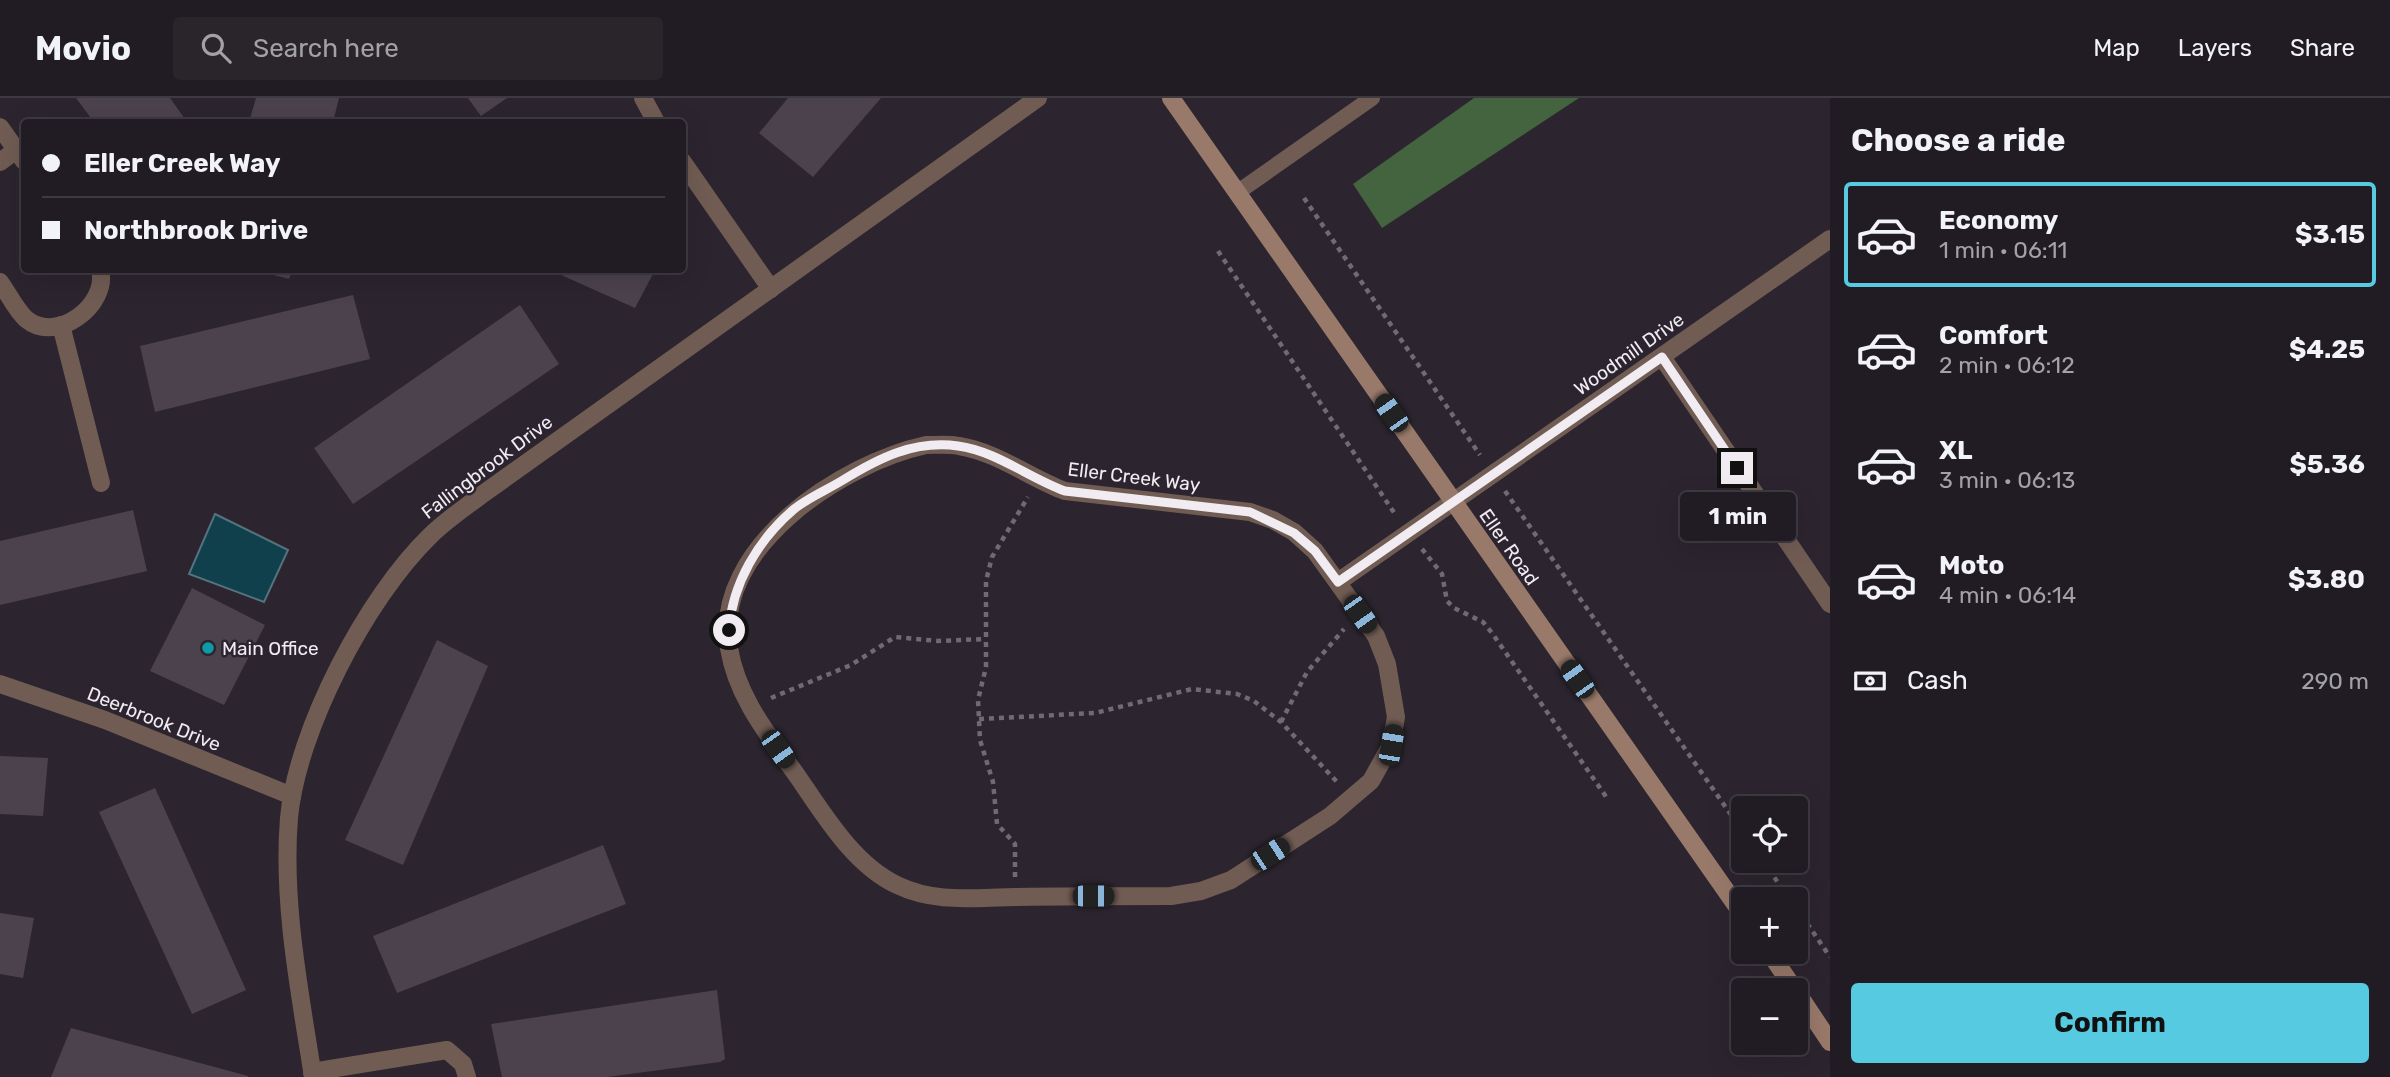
<!DOCTYPE html>
<html lang="en">
<head>
<meta charset="utf-8">
<style>
  :root { --surface:#211c23; --page:#29252b; --text:#f1f3f6; --muted:#a2a1a6; --line:#3e3a41; --accent:#55cae0 }
  body { margin:0; font-family:Rubik,sans-serif; background:var(--page); color:var(--text); height:100vh; display:flex; flex-direction:column; font-size:26px; white-space:nowrap }
  * { box-sizing:border-box; margin:0 }
  p { font-size:23px; color:var(--muted) }
  .icon { flex:none; width:38px; height:38px; fill:none; stroke:currentColor; stroke-width:2; stroke-linecap:round; stroke-linejoin:round }
  .map { position:relative; flex:1; overflow:hidden }
  .drawer { display:flex; flex-direction:column; background:var(--surface); width:560px }
  .drawer>* { flex:none }
  .top-card { position:absolute; left:21px; top:21px; width:665px; height:154px; border-radius:7px; box-shadow:0 7px 28px #0002,0 0 0 2px var(--line); display:grid; align-content:center; height:154px; padding:0 21px; background:var(--surface) }
  .fabs { position:absolute; left:1731px; top:698px; display:grid; gap:14px }
  .fabs a { display:grid; place-items:center; width:77px; height:77px; border-radius:7px; background:var(--surface); box-shadow:0 7px 28px #0002,0 0 0 2px var(--line); font-size:35px }
  .end { position:absolute; width:32px; height:32px; margin:-16px; border:9px solid #f1ebf2; background:#111; box-shadow:0 0 0 4px #111 }
  .from { border-radius:50% }
  .bubble { position:absolute; height:49px; border-radius:7px; background:var(--surface); box-shadow:0 7px 28px #0002,0 0 0 2px var(--line); font-size:23px; font-weight:700; line-height:49px; text-align:center }
  .car { position:absolute; width:21px; height:42px; margin:-21px -10px; border-radius:9px; box-shadow:0 0 5px 2px #0007; background:linear-gradient(#222 24%,#8ab4d8 0 40%,#222 0 76%,#8ab4d8 0 86%,#222 0) }
  .top-card b { display:flex; align-items:center; gap:24px; height:66px; font-size:26px }
  .top-card b+b { border-top:2px solid var(--line) }
  .top-card i { width:18px; height:18px; background:var(--text) }
  ul { padding:0; list-style:none }
  li { display:flex; align-items:center; gap:21px; height:105px; margin:0 14px 10px; padding:0 7px; border:4px solid transparent; border-radius:7px }
  li div { flex:1 }
  li b { display:block; font-size:26px }
  li em { font-style:normal; font-weight:700 }
  li.selected { border-color:var(--accent) }
  li>.icon { width:63px; height:63px; stroke-width:1.5 }
  h2 { padding:0 21px; font-size:32px; line-height:84px }
  .pay { display:flex; align-items:center; gap:18px; height:77px; padding:0 21px; font-size:26px }
  .pay p { margin-inline-start:auto }
  .primary-button { display:flex; gap:14px; margin-top:auto; padding:14px 21px }
  .primary-button a { flex:1; height:80px; border-radius:7px; background:var(--accent); color:#111; font-size:28px; font-weight:700; line-height:80px; text-align:center }
  header { display:flex; align-items:center; gap:42px; box-sizing:border-box; height:98px; padding:0 35px; background:var(--surface); border-bottom:2px solid var(--line) }
  header strong { font-size:33px }
  nav { display:flex; gap:38px; margin-inline-start:auto; font-size:24px }
  .search { width:490px; height:63px; background:var(--page); display:flex; align-items:center; gap:18px; box-sizing:border-box; padding:0 24px; border-radius:7px; color:var(--muted); font-size:26px }
  main { display:flex; flex:1; min-height:0 }
  .map>svg:first-child { display:block }
</style>
</head>
<body>
<header>
<strong>Movio</strong>
<div class="search"><svg class="icon" aria-label="search" viewBox="0 0 24 24"><circle cx="10" cy="10" r="6"/><path d="M15 15l6 6"/></svg>Search here</div>
<nav><a>Map</a><a>Layers</a><a>Share</a></nav>
</header>
<main>
<div class="map">
<svg width="1830" height="979" viewBox="0 0 1830 979">
  <rect width="100%" height="100%" fill="#2c252f"/>
  <path fill="#44633f" d="M1474 0H1579L1382 130 1353 86Z"/>
  <path fill="#11404d" stroke="#54737e" stroke-width="2" d="M215 416 288 452 264 504 189 476Z"/>
  <g fill="#4b424e">
    <path d="M76 0H170L187 24H94Z"/>
    <path d="M256 0H339L333 24H249Z"/>
    <path d="M468 0H507L481 18Z"/>
    <path d="M788 0H881L813 79 759 35Z"/>
    <path d="M254 172H292L289 181Z"/>
    <path d="M550 172H655L635 210Z"/>
    <path d="M353 197 370 261 155 314 140 248Z"/>
    <path d="M520 207 559 266 353 406 314 350Z"/>
    <path d="M133 412 147 473 0 507V443Z"/>
    <path d="M192 490 265 527 224 607 150 573Z"/>
    <path d="M437 542 488 568 403 767 345 742Z"/>
    <path d="M0 658 48 660 43 718 0 716Z"/>
    <path d="M155 690 246 892 192 916 99 714Z"/>
    <path d="M603 747 626 806 397 895 373 838Z"/>
    <path d="M0 815 34 820 23 880 0 876Z"/>
    <path d="M717 892 725 961 720 964 607 979H502L491 926Z"/>
    <path d="M71 930 248 978V979H51Z"/>
  </g>
  <g fill="none" stroke-linecap="round" stroke-linejoin="round">
    <g stroke="#716a73" stroke-width="4.5" stroke-dasharray="5 5" stroke-linecap="butt">
      <path d="M1304 100 1480 357"/>
      <path d="M1218 153 1395 416"/>
      <path d="M1505 393 1743 734"/>
      <path d="M1422 451 1442 476 1447 503 1454 510 1483 524 1492 535 1607 700"/>
      <path d="M771 600 851 567 895 539 938 543 986 541"/>
      <path d="M979 621 1095 615 1192 591 1237 596 1254 603 1281 624 1338 685"/>
      <path d="M1281 624 1307 574 1344 531"/>
      <path d="M1763 763 1790 802"/>
      <path d="M1015 779V746L997 726 993 684 980 642 978 602 986 569V483L992 459 1028 399"/>
      <path d="M1796 809 1830 859"/>
    </g>
    <path stroke="#705c53" stroke-width="16" d="M1238 94 1372 0"/>
    <g stroke="#705c53" stroke-width="18">
      <path d="M643 0 656 24"/>
      <path d="M0 29 24 63"/>
      <path d="M682 63 771 191"/>
      <path d="M0 64 16 52"/>
      <path d="M0 184C8 195 16 212 26 221 57 247 109 206 100 172"/>
      <path d="M61 227 101 385"/>
      <path d="M1662 259 1830 506"/>
      <path d="M926 347C937 347 949 346 959 348 997 354 1030 380 1065 393L1250 414 1273 422 1294 434 1315 453 1376 538 1387 566 1396 619 1391 647 1371 683 1330 718 1231 782 1201 793 1171 798C1120 798 1068 798 1017 799 976 799 936 806 897 787 854 767 824 717 798 679 770 639 737 600 729 550 712 449 843 365 926 347Z"/>
      <path d="M1338 484 1830 141"/>
      <path d="M0 586 105 622 292 698"/>
      <path d="M312 974 447 952 463 966 467 979"/>
      <path d="M313 979C300 895 282 805 289 720 297 632 367 499 430 438 445 423 463 411 480 398L1038 0"/>
    </g>
    <g stroke="#99796a" stroke-width="18">
      <path d="M1171 0 1743 817"/>
      <path d="M1769 854 1795 892"/>
      <path d="M1796 893 1830 944"/>
    </g>
  </g>
  <g fill="none" stroke-linecap="round" stroke-linejoin="round">
    <path stroke="#f1ebf2" stroke-width="9" d="M729 532C732 486 758 442 793 412 807 400 827 392 843 382 879 360 914 342 958 348 996 353 1029 380 1065 393L1250 414 1294 435 1315 453 1338 484 1662 259 1737 370"/>
  </g>
  <circle fill="#0f9aa8" stroke="#2c252f" stroke-width="2.5" cx="208" cy="550" r="7"/>
  <g text-anchor="middle" dominant-baseline="central" stroke-width="5" stroke-linejoin="round" paint-order="stroke">
    <g font-size="19" fill="#f1ebf2" stroke="#2c252f">
      <text transform="translate(1629 256) rotate(-35)">Woodmill Drive</text>
      <text transform="translate(487 369) rotate(-37)">Fallingbrook Drive</text>
      <text transform="translate(1134 379) rotate(7)">Eller Creek Way</text>
      <text transform="translate(1509 449) rotate(55)">Eller Road</text>
      <text transform="translate(154 621) rotate(22)">Deerbrook Drive</text>
    </g>
    <g font-size="19" fill="#f1ebf2" stroke="#2c252f" text-anchor="start">
      <text x="222" y="550">Main Office</text>
    </g>
  </g>
</svg>
<div class="fabs">
<a><svg class="icon" aria-label="locate" viewBox="0 0 24 24"><circle cx="12" cy="12" r="6"/><path d="M12 2v4M12 18v4M2 12h4M18 12h4"/></svg></a>
<a>+</a>
<a>−</a>
</div>
<i class="end from" style="left:729px;top:532px"></i>
<i class="end" style="left:1737px;top:370px"></i>
<div class="bubble" style="left:1680px;top:394px;width:116px">1 min</div>
<i class="car" style="left:1391px;top:315px;rotate:325deg"></i>
<i class="car" style="left:1360px;top:516px;rotate:145deg"></i>
<i class="car" style="left:1577px;top:581px;rotate:325deg"></i>
<i class="car" style="left:1391px;top:647px;rotate:10deg"></i>
<i class="car" style="left:778px;top:651px;rotate:145deg"></i>
<i class="car" style="left:1270px;top:756px;rotate:57deg"></i>
<i class="car" style="left:1093px;top:798px;rotate:90deg"></i>
<div class="top-card">
<b><i class="from"></i>Eller Creek Way</b>
<b><i></i>Northbrook Drive</b>
</div>
</div>
<section class="drawer">
<h2>Choose a ride</h2>
<ul>
<li class="selected"><svg class="icon" aria-label="car" viewBox="0 0 24 24"><path d="M5 17H2v-5l4-1 3-4h7l3 4 3 1v5h-3M9 17h6M6 11h13"/><circle cx="7" cy="17" r="2"/><circle cx="17" cy="17" r="2"/></svg><div><b>Economy</b><p>1 min · 06:11</p></div><em>$3.15</em></li>
<li><svg class="icon" aria-label="car" viewBox="0 0 24 24"><path d="M5 17H2v-5l4-1 3-4h7l3 4 3 1v5h-3M9 17h6M6 11h13"/><circle cx="7" cy="17" r="2"/><circle cx="17" cy="17" r="2"/></svg><div><b>Comfort</b><p>2 min · 06:12</p></div><em>$4.25</em></li>
<li><svg class="icon" aria-label="car" viewBox="0 0 24 24"><path d="M5 17H2v-5l4-1 3-4h7l3 4 3 1v5h-3M9 17h6M6 11h13"/><circle cx="7" cy="17" r="2"/><circle cx="17" cy="17" r="2"/></svg><div><b>XL</b><p>3 min · 06:13</p></div><em>$5.36</em></li>
<li><svg class="icon" aria-label="car" viewBox="0 0 24 24"><path d="M5 17H2v-5l4-1 3-4h7l3 4 3 1v5h-3M9 17h6M6 11h13"/><circle cx="7" cy="17" r="2"/><circle cx="17" cy="17" r="2"/></svg><div><b>Moto</b><p>4 min · 06:14</p></div><em>$3.80</em></li>
</ul>
<div class="pay"><svg class="icon" aria-label="cash" viewBox="0 0 24 24"><path d="M3 7h18v10H3z"/><circle cx="12" cy="12" r="2"/></svg>Cash<p>290 m</p></div>
<div class="primary-button"><a>Confirm</a></div>
</section>
</main>
</body>
</html>
